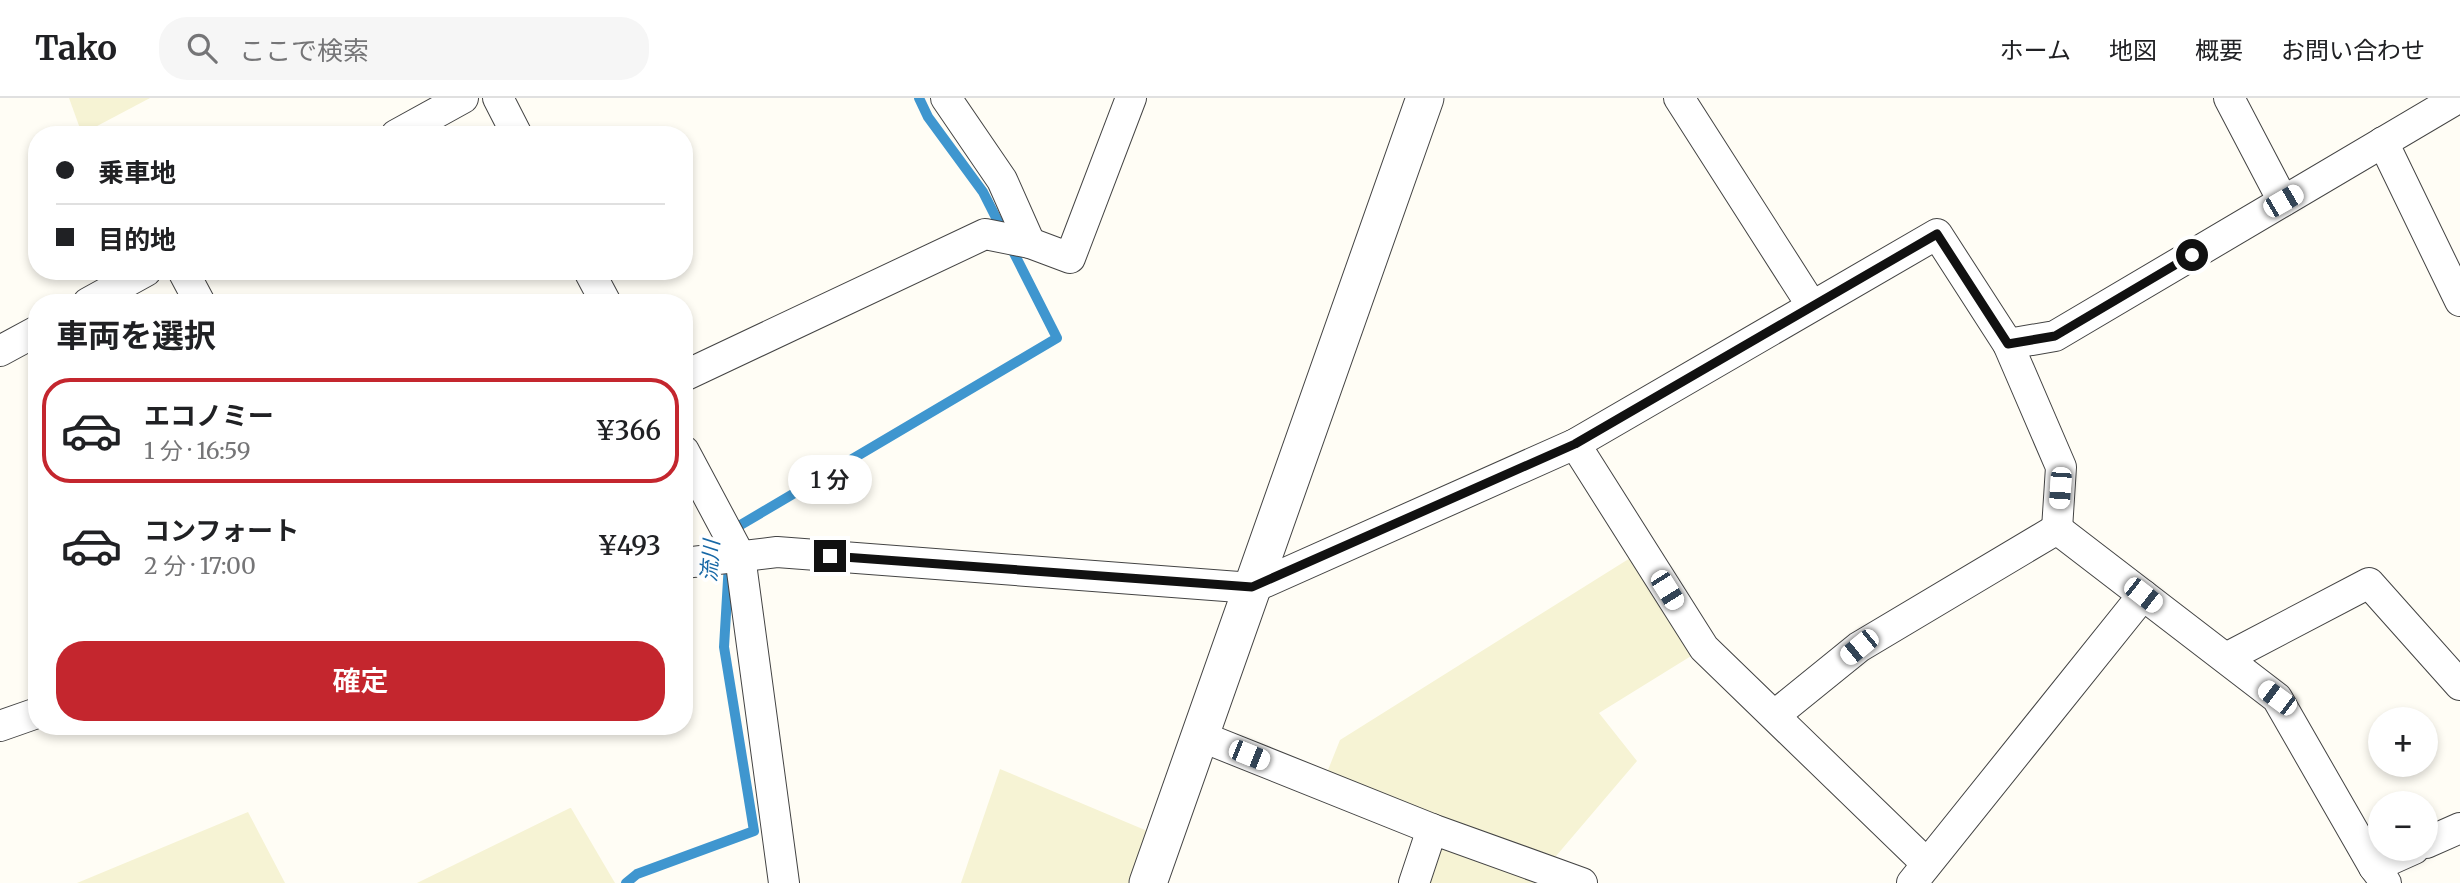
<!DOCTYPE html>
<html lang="ja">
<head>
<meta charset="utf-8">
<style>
  :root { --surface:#fff; --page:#f6f6f6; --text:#202124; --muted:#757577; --line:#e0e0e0; --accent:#c4262e }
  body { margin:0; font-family:Merriweather,"Noto Sans JP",serif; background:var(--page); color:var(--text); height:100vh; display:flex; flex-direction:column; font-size:26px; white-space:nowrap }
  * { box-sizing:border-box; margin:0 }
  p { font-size:23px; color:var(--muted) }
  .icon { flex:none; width:38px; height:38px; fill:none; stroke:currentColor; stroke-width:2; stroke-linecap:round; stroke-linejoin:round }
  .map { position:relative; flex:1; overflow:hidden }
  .side { position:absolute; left:28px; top:196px; width:665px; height:441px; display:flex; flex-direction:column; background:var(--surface); border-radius:28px; box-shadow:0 4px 10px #0003 }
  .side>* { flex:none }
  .guide { position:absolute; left:28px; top:28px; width:665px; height:154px; border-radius:28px; box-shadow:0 4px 10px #0003; display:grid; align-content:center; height:154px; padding:0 28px; background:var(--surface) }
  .fabs { position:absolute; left:2368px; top:609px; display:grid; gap:14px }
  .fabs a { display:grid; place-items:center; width:70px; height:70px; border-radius:50%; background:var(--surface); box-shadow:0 4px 10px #0003; font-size:35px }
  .end { position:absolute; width:32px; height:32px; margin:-16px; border:9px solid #111; background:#fff; box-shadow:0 0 0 4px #fff }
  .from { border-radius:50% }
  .bubble { position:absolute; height:49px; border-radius:24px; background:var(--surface); box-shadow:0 4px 10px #0003; font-size:23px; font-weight:600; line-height:49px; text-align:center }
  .car { position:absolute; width:21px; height:42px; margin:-21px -10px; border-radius:9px; box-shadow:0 0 5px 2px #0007; background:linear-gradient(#fff 24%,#345 0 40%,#fff 0 76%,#345 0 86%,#fff 0) }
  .guide b { display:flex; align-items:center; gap:24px; height:66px; font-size:26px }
  .guide b+b { border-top:2px solid var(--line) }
  .guide i { width:18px; height:18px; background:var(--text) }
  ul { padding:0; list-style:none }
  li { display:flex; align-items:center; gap:21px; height:105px; margin:0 14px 10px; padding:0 14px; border:4px solid transparent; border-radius:28px }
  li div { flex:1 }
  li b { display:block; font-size:26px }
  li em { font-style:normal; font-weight:600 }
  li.selected { border-color:var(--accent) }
  li>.icon { width:63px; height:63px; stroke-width:1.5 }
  h2 { padding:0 28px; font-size:32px; line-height:84px }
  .primary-button { display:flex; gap:14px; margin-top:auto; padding:14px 28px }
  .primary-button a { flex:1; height:80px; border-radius:28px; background:var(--accent); color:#fff; font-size:28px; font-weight:600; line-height:80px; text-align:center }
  header { display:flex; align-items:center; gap:42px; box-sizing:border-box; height:98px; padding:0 35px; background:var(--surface); border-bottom:2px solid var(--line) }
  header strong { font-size:33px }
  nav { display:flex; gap:38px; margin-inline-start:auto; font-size:24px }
  .search { width:490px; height:63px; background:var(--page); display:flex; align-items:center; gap:18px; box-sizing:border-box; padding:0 24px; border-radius:28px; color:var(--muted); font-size:26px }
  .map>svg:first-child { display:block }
</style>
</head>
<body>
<header>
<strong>Tako</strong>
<div class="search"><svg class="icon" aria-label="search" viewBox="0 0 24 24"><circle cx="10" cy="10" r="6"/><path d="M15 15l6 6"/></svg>ここで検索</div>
<nav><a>ホーム</a><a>地図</a><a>概要</a><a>お問い合わせ</a></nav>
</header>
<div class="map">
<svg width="2460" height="785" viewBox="0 0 2460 785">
  <rect width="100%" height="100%" fill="#fffdf5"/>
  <g fill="#f6f3d4">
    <path d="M69 0H150L82 36Z"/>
    <path d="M1643 452 1704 550 1599 615 1637 663 1545 771 1582 785H1414L1432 731 1322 687 1340 642Z"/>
    <path d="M1000 671 1164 740 1148 785H961Z"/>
    <path d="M571 710 615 785H417L570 710Z"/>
    <path d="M248 714 285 785H77Z"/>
  </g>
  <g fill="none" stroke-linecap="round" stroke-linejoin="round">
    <g stroke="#3f96cf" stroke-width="10">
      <path d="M731 435 732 432 1057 240 983 94 928 19 919 0"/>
      <path d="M626 785 637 776 754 733 724 549 729 465"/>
    </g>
    <g stroke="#444" stroke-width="32">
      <g id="minor">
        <path d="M498 0 517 37"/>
        <path d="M946 0 1002 82 1030 145"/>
        <path d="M1679 0 1812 208"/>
        <path d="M2229 0 2283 103"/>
        <path d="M396 37 463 0"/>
        <path d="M2383 44 2460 203"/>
        <path d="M183 173 200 205"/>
        <path d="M589 173 606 205"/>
        <path d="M88 205 146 173"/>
        <path d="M2008 246 2055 238 2458 0"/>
        <path d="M0 253 37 233"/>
        <path d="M684 278 985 136 1030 145 1070 160 1131 0"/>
        <path d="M1575 346 1704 550 1926 765"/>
        <path d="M684 353 740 458 784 785"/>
        <path d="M2057 431 2277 600 2374 769 2386 785"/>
        <path d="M684 465 777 454 1252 490 1575 346 1937 136 2008 246 2061 369 2057 431"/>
        <path d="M2226 560 2369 485 2460 587"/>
        <path d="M1775 617 1859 549 2057 431"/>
        <path d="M0 628 37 615"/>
        <path d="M1200 638 1432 731"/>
        <path d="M2426 745 2460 730"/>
        <path d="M2374 769 2414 751"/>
        <path d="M1414 785 1432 731 1582 785"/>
        <path d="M1912 785 2143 497"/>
      </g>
    </g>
    <g stroke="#444" stroke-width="39">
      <path id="tertiary" d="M1148 785 1425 0"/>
    </g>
    <use href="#minor" stroke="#fff" stroke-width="30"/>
    <use href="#tertiary" stroke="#fff" stroke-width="37"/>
  </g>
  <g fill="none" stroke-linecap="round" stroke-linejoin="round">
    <path stroke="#111" stroke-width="9" d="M830 458 1252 489 1575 346 1937 136 2008 246 2055 238 2192 157"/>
  </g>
  <g text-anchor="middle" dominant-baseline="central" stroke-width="7" stroke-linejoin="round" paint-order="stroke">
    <g font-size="21" font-style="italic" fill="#1768a6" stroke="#fff">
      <text transform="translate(710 463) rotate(-86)">流川</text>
    </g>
  </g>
</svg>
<div class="fabs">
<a>+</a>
<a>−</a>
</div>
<i class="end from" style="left:2192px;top:157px"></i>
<i class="end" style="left:830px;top:458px"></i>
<div class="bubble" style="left:788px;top:357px;width:84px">1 分</div>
<i class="car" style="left:2283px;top:103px;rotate:60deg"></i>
<i class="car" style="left:2060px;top:390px;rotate:184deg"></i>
<i class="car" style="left:1667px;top:492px;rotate:148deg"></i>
<i class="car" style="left:2143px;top:497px;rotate:128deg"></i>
<i class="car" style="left:1859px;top:549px;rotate:231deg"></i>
<i class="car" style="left:2277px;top:600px;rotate:307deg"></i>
<i class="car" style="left:1249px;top:657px;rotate:112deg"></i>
<div class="guide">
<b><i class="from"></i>乗車地</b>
<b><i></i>目的地</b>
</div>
<section class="side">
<h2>車両を選択</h2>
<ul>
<li class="selected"><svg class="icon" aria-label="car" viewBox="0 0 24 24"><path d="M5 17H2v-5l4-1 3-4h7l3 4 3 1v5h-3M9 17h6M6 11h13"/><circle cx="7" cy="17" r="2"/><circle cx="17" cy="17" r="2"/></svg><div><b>エコノミー</b><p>1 分 · 16:59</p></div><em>¥366</em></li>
<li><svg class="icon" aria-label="car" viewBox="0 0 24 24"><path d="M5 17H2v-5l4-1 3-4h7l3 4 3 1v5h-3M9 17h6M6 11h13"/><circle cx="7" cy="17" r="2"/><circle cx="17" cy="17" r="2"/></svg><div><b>コンフォート</b><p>2 分 · 17:00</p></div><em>¥493</em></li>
</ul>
<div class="primary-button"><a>確定</a></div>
</section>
</div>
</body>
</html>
